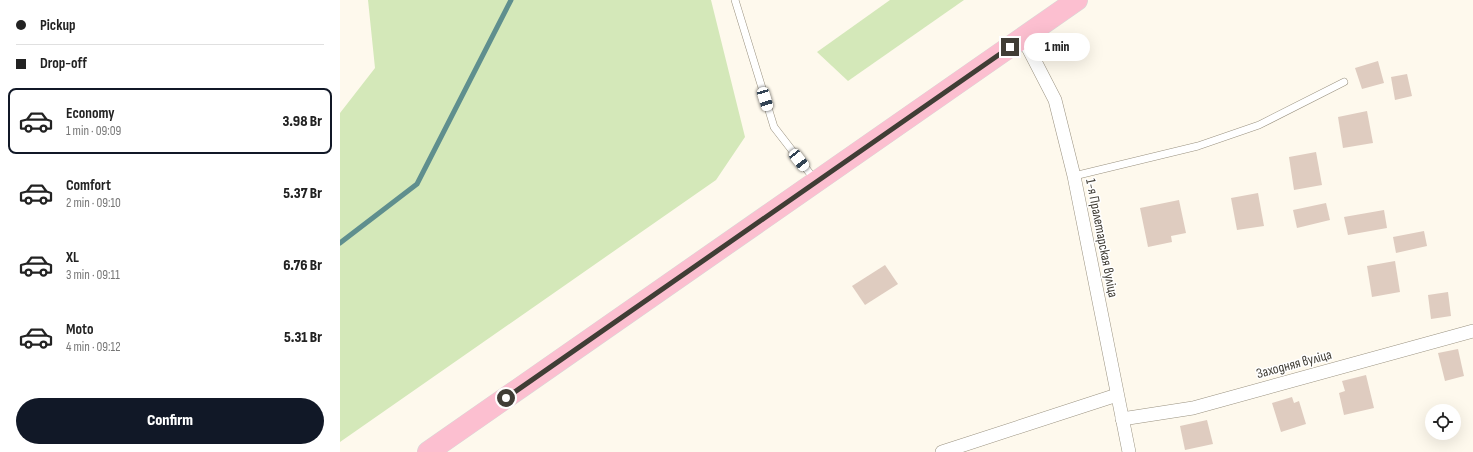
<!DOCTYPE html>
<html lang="en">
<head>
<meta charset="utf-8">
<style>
  :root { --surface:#fff; --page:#f2f2f2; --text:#222; --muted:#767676; --line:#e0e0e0; --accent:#111827 }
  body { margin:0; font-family:"Sofia Sans Condensed",sans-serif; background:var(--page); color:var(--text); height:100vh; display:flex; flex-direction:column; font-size:15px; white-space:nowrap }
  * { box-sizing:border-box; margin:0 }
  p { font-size:13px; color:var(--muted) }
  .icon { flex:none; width:22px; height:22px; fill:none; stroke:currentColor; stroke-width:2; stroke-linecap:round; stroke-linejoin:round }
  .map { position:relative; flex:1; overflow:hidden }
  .drawer { display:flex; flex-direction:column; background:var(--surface); width:340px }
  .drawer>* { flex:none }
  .hud { display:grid; align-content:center; height:88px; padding:0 16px; background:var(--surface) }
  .buttons { position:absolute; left:1085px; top:404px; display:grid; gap:8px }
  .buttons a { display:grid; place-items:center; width:36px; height:36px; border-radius:50%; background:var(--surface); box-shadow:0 4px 16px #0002; font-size:20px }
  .end { position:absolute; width:18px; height:18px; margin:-9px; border:5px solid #403d35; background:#fff; box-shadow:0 0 0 2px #fff }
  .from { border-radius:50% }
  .bubble { position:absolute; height:28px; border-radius:14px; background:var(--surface); box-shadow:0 4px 16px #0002; font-size:13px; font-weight:800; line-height:28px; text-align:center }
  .car { position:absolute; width:12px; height:24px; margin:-12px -6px; border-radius:5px; box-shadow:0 0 3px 1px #0007; background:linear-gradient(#fff 24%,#345 0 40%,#fff 0 76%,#345 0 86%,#fff 0) }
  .hud b { display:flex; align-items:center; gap:14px; height:38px; font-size:15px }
  .hud b+b { border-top:1px solid var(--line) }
  .hud i { width:10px; height:10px; background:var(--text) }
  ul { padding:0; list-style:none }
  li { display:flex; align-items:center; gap:12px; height:66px; margin:0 8px 6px; padding:0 8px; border:2px solid transparent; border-radius:8px }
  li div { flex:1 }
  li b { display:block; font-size:15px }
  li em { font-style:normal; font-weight:800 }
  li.selected { border-color:var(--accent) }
  li>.icon { width:36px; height:36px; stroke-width:1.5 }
  .cta { display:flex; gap:8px; margin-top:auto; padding:8px 16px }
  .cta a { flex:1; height:46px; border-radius:24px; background:var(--accent); color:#fff; font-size:16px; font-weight:800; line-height:46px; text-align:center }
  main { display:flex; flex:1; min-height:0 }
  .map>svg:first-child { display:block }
</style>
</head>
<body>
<main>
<section class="drawer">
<div class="hud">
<b><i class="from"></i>Pickup</b>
<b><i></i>Drop-off</b>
</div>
<ul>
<li class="selected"><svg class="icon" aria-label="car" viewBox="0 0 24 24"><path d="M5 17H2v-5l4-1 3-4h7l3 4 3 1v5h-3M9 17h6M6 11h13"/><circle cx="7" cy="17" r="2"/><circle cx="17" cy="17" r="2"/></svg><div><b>Economy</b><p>1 min · 09:09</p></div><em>3.98 Br</em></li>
<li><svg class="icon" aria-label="car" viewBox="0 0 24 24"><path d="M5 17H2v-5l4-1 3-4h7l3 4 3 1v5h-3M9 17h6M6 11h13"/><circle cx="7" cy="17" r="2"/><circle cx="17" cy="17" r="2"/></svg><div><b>Comfort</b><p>2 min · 09:10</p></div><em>5.37 Br</em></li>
<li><svg class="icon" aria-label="car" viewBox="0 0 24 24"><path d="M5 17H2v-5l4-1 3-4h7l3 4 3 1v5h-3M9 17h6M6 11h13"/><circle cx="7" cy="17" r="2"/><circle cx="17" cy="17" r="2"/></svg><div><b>XL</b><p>3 min · 09:11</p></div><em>6.76 Br</em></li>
<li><svg class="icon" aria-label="car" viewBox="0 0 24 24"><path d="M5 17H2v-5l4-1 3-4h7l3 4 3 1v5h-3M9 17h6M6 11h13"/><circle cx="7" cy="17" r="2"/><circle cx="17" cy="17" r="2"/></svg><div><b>Moto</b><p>4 min · 09:12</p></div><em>5.31 Br</em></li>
</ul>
<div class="cta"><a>Confirm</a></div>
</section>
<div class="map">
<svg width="1133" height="452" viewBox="0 0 1133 452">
  <rect width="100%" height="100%" fill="#fef9ed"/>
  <g fill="#d4e8b9">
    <path d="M28 0H371L405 137 376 180 0 442V113L35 68Z"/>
    <path d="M550 0H624L508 81 477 52Z"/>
  </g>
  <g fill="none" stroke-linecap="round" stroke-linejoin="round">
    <path stroke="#5f8f8e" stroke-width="5" d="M0 243 77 184 171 0"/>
  </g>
  <g fill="#dfccc0">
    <path d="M1038 61 1044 83 1022 89 1015 68Z"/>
    <path d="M1067 74 1072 96 1055 100 1051 77Z"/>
    <path d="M1027 111 1033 143 1003 148 998 117Z"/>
    <path d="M976 152 982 185 954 190 949 157Z"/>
    <path d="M918 193 924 226 897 230 891 198Z"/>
    <path d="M839 200 846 233 831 236 832 242 808 247 800 208Z"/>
    <path d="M986 203 990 220 957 228 953 210Z"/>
    <path d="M1044 210 1047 228 1008 235 1004 217Z"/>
    <path d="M1084 231 1087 246 1056 253 1053 237Z"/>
    <path d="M1055 261 1060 292 1032 297 1027 266Z"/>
    <path d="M545 265 558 284 525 305 512 286Z"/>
    <path d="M1108 292 1111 316 1091 319 1088 295Z"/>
    <path d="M1118 349 1124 376 1105 381 1098 353Z"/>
    <path d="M1026 375 1034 408 1004 415 999 393 1005 391 1002 381Z"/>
    <path d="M952 397 954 403 959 401 966 424 941 432 932 403Z"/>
    <path d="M867 420 873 444 845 450 840 426Z"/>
  </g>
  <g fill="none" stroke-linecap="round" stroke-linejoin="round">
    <g stroke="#9a9280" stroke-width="8">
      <g id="service">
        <path d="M395 0 434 127 475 180"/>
        <path d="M734 176 858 146 919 125 1004 82"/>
      </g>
    </g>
    <g stroke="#9a9280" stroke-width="14">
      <g id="minor">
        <path d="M683 38 715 100 734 176 789 452"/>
        <path d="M782 419 853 408 1133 331"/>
        <path d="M602 452 777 395"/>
      </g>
    </g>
    <g stroke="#d9d8d7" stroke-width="22">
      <path id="primary" d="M88 452 737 0"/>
    </g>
    <use href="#service" stroke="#fff" stroke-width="7"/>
    <use href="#minor" stroke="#fff" stroke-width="13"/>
    <use href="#primary" stroke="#fcbfd0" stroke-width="21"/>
  </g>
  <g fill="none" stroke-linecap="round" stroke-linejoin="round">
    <path stroke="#403d35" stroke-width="5" d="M166 398 670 47"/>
  </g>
  <g text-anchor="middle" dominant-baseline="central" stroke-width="3" stroke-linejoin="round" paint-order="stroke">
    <g font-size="14" fill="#403d35" stroke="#fff">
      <text transform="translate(762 238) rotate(79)">1-я Пралетарская вуліца</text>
      <text transform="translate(954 364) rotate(-15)">Заходняя вуліца</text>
    </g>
  </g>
</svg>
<div class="buttons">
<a><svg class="icon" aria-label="locate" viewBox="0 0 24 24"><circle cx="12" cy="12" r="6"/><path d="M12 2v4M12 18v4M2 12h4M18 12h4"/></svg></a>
</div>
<i class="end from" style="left:166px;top:398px"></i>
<i class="end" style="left:670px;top:47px"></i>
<div class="bubble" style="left:684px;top:33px;width:66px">1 min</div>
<i class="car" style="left:425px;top:99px;rotate:163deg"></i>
<i class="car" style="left:459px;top:160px;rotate:142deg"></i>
</div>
</main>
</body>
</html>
